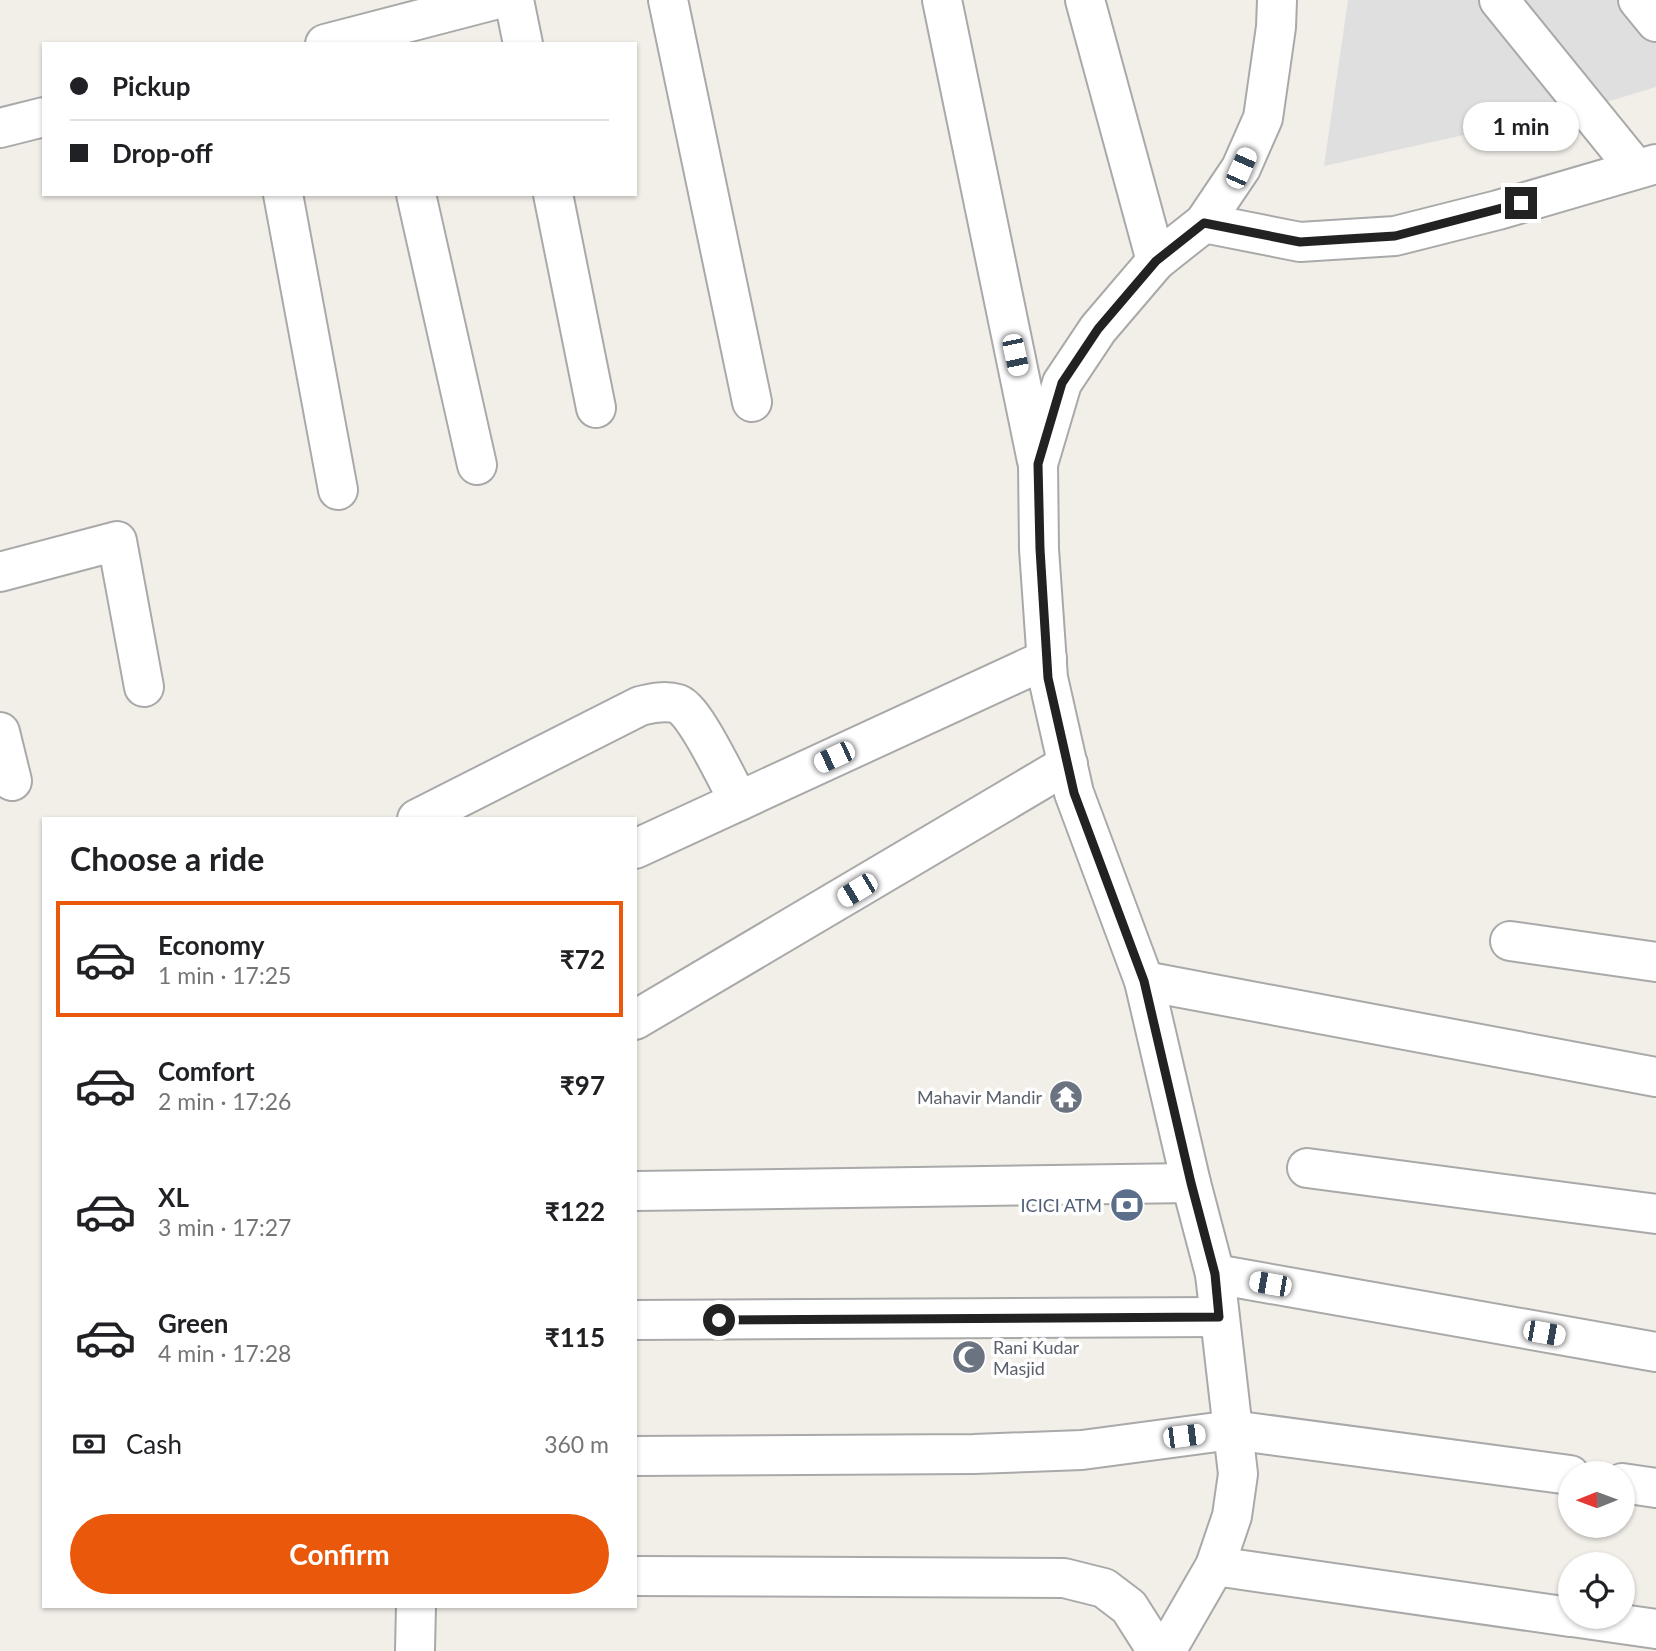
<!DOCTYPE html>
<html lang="en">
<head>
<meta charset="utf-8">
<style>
  :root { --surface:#fff; --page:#f2f2f2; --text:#202124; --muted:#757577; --line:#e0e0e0; --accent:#ea580c }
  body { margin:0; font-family:Lato,sans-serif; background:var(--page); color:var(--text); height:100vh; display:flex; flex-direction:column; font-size:26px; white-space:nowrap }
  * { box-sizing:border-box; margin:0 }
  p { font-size:23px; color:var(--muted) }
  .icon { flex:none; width:38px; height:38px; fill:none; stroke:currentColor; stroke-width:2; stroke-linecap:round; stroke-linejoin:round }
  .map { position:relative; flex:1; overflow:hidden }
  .drawer { position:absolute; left:42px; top:817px; width:595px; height:791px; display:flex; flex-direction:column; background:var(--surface); border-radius:0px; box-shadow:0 2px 5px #0004 }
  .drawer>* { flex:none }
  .top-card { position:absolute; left:42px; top:42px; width:595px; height:154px; border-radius:0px; box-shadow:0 2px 5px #0004; display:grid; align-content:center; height:154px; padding:0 28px; background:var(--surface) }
  .needle { width:46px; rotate:269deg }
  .fabs { position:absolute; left:1558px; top:1461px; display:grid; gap:14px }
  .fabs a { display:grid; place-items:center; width:77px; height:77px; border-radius:50%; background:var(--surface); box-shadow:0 2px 5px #0004; font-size:35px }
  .end { position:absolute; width:32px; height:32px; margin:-16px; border:9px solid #222; background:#fff; box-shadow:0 0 0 4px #fff }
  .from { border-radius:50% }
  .bubble { position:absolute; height:49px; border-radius:24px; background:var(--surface); box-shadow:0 2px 5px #0004; font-size:23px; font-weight:700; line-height:49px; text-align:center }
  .car { position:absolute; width:21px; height:42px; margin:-21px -10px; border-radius:9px; box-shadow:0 0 5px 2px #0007; background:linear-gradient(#fff 24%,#345 0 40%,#fff 0 76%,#345 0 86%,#fff 0) }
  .top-card b { display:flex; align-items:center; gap:24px; height:66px; font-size:26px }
  .top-card b+b { border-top:2px solid var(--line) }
  .top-card i { width:18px; height:18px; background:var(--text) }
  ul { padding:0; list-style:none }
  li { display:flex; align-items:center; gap:21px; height:116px; margin:0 14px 10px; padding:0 14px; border:4px solid transparent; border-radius:0px }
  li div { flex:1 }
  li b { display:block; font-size:26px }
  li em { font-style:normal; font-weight:700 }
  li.active { border-color:var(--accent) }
  li>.icon { width:63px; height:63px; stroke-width:1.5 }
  h2 { padding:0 28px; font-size:32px; line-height:84px }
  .pay { display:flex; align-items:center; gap:18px; height:77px; padding:0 28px; font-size:26px }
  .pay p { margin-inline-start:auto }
  .action { display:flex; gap:14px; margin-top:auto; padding:14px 28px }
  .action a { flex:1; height:80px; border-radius:42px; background:var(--accent); color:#fff; font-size:28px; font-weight:700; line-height:80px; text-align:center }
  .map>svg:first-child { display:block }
</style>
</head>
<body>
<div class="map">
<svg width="1656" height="1651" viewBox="0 0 1656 1651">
  <rect width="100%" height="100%" fill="#f2efe9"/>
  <path fill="#e0dfdf" d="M1348 0H1656V87L1590 107 1324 166Z"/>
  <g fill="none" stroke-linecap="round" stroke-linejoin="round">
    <g stroke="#a9a9a9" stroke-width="42">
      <g id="minor">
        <path d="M514 0 523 44"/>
        <path d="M668 0 752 402"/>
        <path d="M942 0 1037 461"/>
        <path d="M1085 0 1156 261"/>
        <path d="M1499 0 1636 169"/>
        <path d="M1638 0 1656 22"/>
        <path d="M325 44 494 0"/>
        <path d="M0 128 44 117"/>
        <path d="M283 194 338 490"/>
        <path d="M416 194 477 465"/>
        <path d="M553 194 596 408"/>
        <path d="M1204 223 1300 242 1395 236 1498 210 1656 164"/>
        <path d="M0 572 117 541 144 687"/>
        <path d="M0 732 12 781"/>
        <path d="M417 819 640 706C652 703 665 700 678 704 695 710 728 782 739 801"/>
        <path d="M635 849 1047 659"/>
        <path d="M1510 941 1656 962"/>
        <path d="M1144 981 1656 1077"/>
        <path d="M635 1020 1068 764"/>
        <path d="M1307 1168 1656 1214"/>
        <path d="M635 1191 1191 1183"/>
        <path d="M1215 1274 1656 1352"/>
        <path d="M635 1320 1219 1317"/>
        <path d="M635 1456 974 1454 1082 1450 1232 1430 1570 1475"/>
        <path d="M1622 1483 1656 1488"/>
        <path d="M1215 1566 1570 1617"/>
        <path d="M635 1576 1064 1578 1104 1588 1129 1607 1157 1651"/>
        <path d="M1572 1617 1656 1629"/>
        <path d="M415 1651 416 1606"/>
        <path d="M1166 1651 1215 1566 1232 1516 1238 1474 1215 1274 1191 1183 1144 981 1074 793 1048 678 1039 549 1038 464 1062 383 1098 329 1156 261 1204 223 1241 168 1263 118 1276 27 1277 0"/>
      </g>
    </g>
    <use href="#minor" stroke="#fff" stroke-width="38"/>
  </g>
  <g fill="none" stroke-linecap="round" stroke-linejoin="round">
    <path stroke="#222" stroke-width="9" d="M719 1320 1219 1317 1215 1274 1191 1183 1144 981 1074 793 1048 678 1040 549 1038 464 1062 383 1098 329 1156 261 1204 223 1300 242 1347 239 1395 236 1521 203"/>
  </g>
  <defs>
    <g id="temple-disc" transform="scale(1.75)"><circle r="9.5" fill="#6b7280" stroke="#fff"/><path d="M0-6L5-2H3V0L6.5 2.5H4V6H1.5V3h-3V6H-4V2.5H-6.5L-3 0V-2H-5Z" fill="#fff"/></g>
    <g id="bank-disc" transform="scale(1.75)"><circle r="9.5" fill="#5c6f8a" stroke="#fff"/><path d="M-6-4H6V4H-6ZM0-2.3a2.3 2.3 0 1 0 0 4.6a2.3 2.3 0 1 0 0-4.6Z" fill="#fff"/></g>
    <g id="mosque-disc" transform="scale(1.75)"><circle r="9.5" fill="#6b7280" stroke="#fff"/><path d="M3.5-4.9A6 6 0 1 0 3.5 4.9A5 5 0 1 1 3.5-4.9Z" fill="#fff"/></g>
  </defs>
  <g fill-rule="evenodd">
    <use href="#temple-disc" x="1066" y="1097"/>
    <use href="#bank-disc" x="1127" y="1205"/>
    <use href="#mosque-disc" x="969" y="1357"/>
  </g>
  <g text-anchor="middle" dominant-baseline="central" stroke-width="7" stroke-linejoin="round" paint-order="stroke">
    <g font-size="18" fill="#5b616d" stroke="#fff" text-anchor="end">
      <text x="1042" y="1097">Mahavir Mandir</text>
      <text x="993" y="1347" text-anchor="start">Rani Kudar<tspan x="993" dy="21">Masjid</tspan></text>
    </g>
    <g font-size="18" fill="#4e5e75" stroke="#fff" text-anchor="end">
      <text x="1102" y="1205">ICICI ATM</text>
    </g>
  </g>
</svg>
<div class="fabs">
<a><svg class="needle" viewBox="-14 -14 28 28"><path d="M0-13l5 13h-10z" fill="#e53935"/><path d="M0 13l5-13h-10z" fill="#757577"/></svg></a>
<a><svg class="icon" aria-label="locate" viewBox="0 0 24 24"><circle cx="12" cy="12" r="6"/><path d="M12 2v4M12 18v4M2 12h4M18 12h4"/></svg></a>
</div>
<i class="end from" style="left:719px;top:1320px"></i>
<i class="end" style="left:1521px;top:203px"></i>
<div class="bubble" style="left:1463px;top:102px;width:116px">1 min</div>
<i class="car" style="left:1241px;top:168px;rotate:24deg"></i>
<i class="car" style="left:1015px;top:355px;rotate:168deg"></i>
<i class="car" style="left:834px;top:757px;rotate:245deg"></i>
<i class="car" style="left:857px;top:890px;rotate:239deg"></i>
<i class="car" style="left:1270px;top:1284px;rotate:280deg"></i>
<i class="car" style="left:1544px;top:1333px;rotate:100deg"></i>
<i class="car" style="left:1184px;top:1436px;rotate:83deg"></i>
<div class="top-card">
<b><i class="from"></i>Pickup</b>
<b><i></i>Drop-off</b>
</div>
<section class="drawer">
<h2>Choose a ride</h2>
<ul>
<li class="active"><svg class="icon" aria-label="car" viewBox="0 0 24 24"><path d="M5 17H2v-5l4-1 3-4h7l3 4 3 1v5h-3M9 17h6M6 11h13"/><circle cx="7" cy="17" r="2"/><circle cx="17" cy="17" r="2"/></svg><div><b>Economy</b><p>1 min · 17:25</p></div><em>₹72</em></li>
<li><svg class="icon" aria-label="car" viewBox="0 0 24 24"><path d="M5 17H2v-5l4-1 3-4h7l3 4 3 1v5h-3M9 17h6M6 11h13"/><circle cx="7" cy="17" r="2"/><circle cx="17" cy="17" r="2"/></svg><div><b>Comfort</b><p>2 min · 17:26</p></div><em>₹97</em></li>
<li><svg class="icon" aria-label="car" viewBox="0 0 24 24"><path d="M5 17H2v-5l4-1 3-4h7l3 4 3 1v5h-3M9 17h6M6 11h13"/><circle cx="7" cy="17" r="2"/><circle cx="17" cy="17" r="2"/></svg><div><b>XL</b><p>3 min · 17:27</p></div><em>₹122</em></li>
<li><svg class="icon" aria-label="car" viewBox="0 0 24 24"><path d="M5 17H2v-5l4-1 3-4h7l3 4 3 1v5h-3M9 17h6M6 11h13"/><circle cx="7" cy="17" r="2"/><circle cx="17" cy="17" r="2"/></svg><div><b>Green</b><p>4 min · 17:28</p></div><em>₹115</em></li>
</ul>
<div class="pay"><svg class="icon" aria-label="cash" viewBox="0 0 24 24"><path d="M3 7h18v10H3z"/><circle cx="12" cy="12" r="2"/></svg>Cash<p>360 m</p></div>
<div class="action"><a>Confirm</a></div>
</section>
</div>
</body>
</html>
